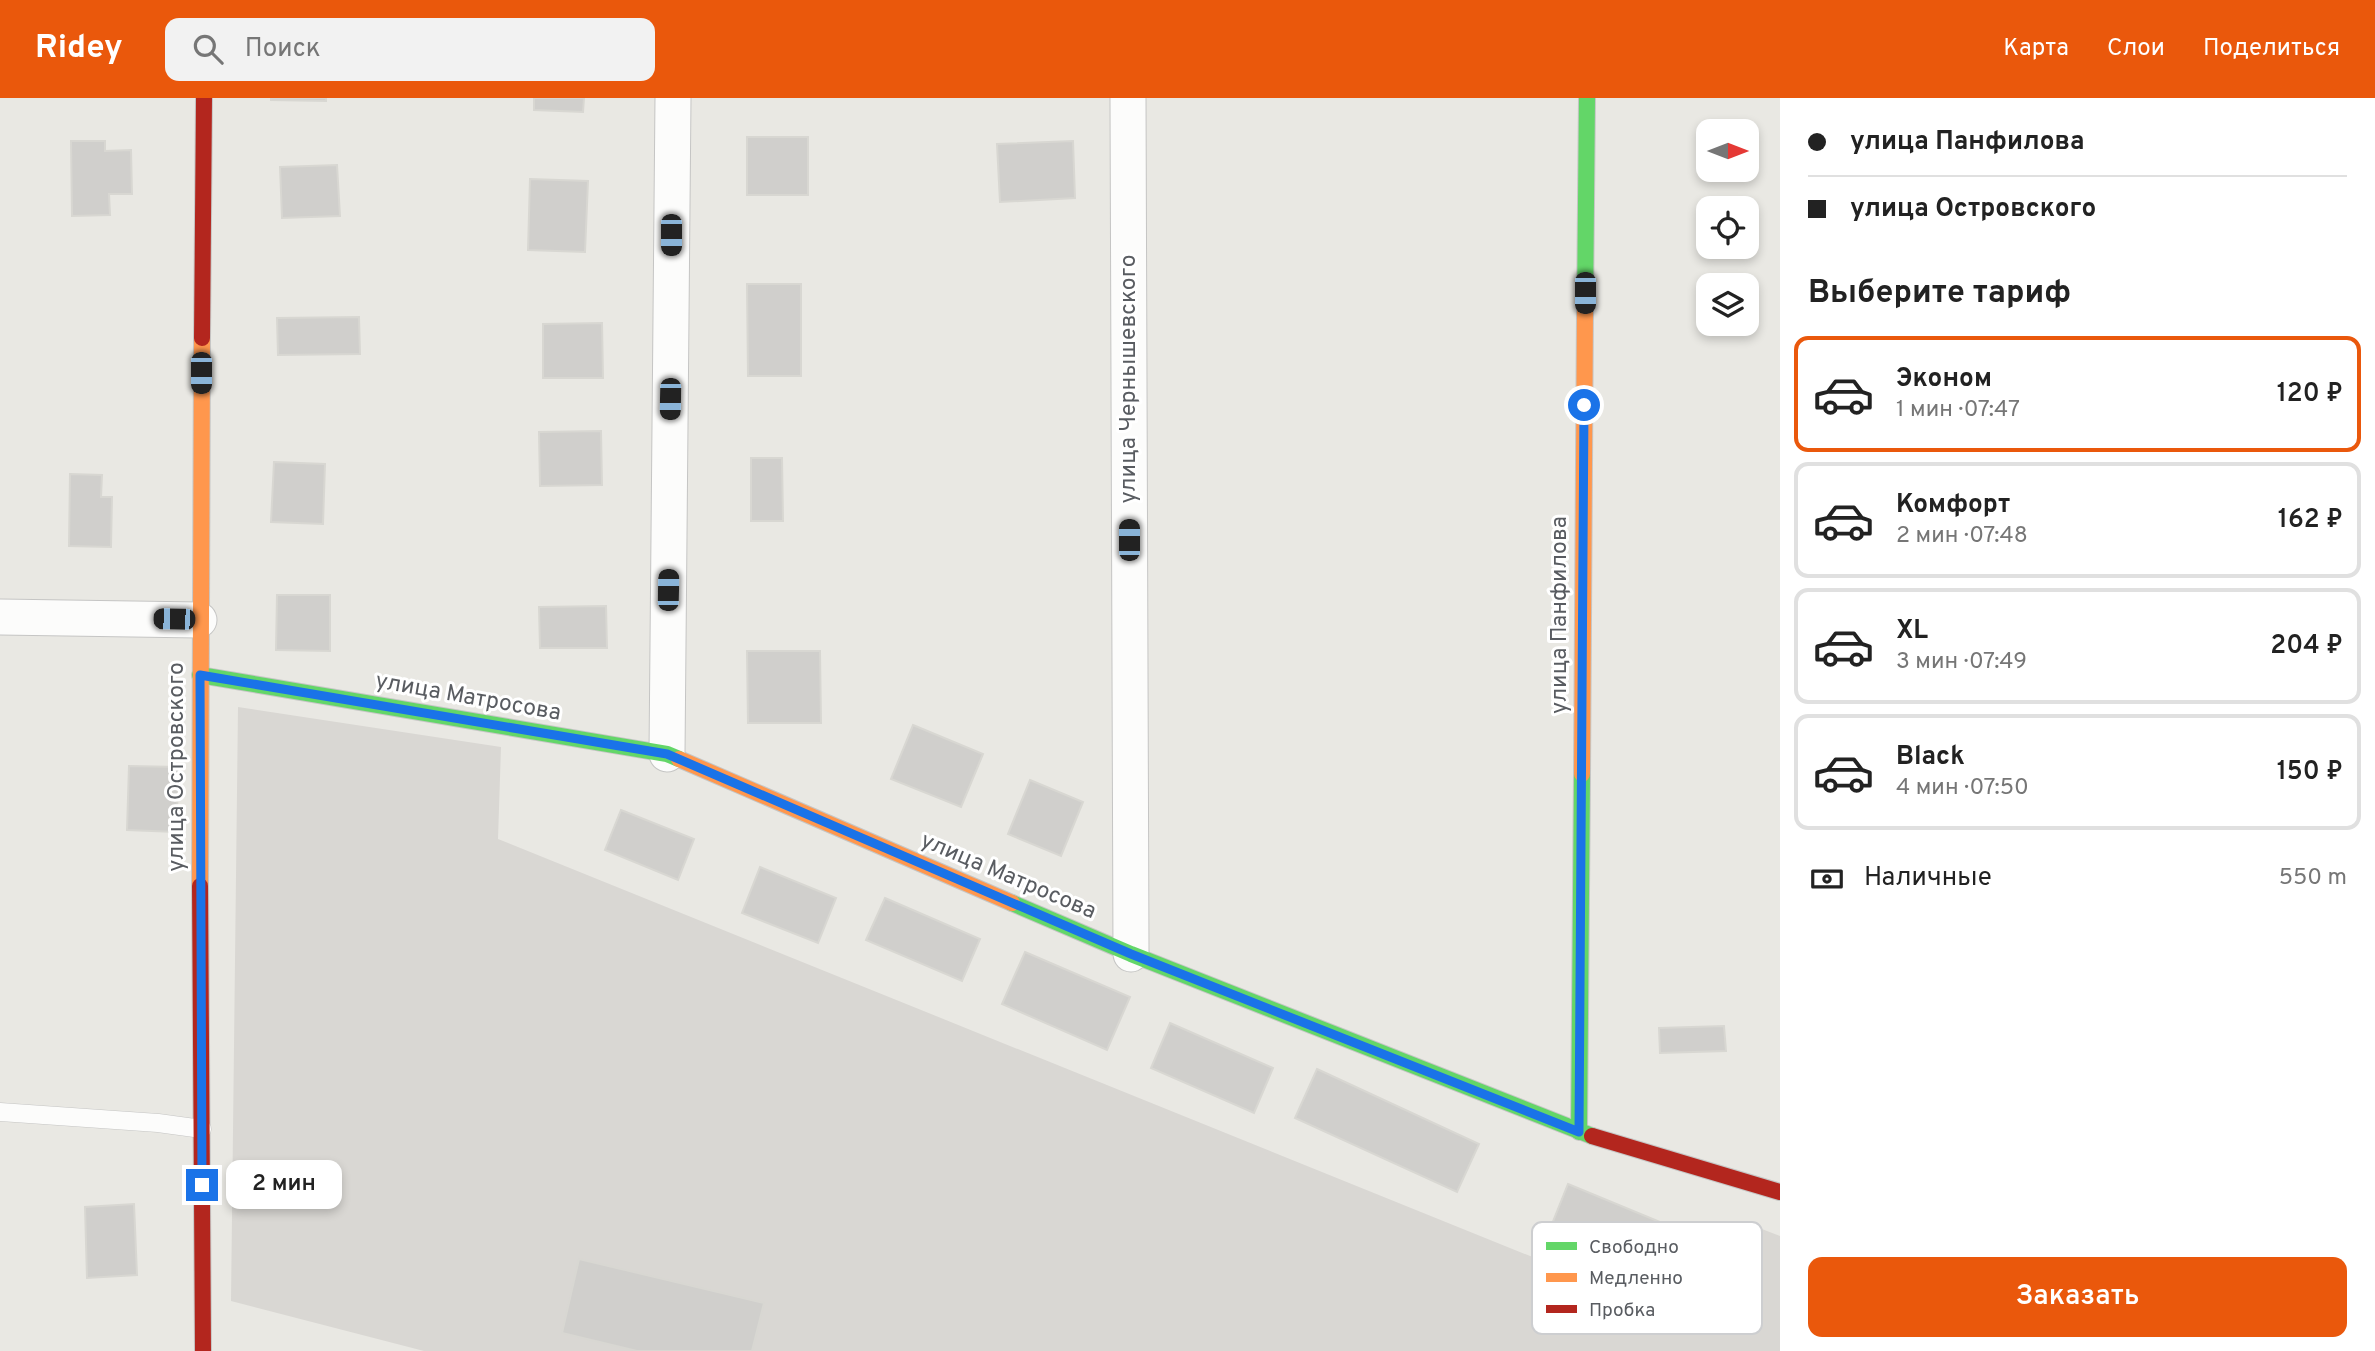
<!DOCTYPE html>
<html lang="ru">
<head>
<meta charset="utf-8">
<style>
  :root { --surface:#fff; --page:#f2f2f2; --text:#222; --muted:#767676; --line:#e0e0e0; --accent:#ea580c }
  body { margin:0; font-family:Overpass,sans-serif; background:var(--page); color:var(--text); height:100vh; display:flex; flex-direction:column; font-size:26px; white-space:nowrap }
  * { box-sizing:border-box; margin:0 }
  p { font-size:23px; color:var(--muted) }
  .icon { flex:none; width:38px; height:38px; fill:none; stroke:currentColor; stroke-width:2; stroke-linecap:round; stroke-linejoin:round }
  .map { position:relative; flex:1; overflow:hidden }
  .panel { display:flex; flex-direction:column; background:var(--surface); width:595px }
  .panel>* { flex:none }
  .banner { display:grid; align-content:center; height:154px; padding:0 28px; background:var(--surface) }
  .needle { width:46px; rotate:90deg }
  .tools { position:absolute; left:1696px; top:21px; display:grid; gap:14px }
  .tools a { display:grid; place-items:center; width:63px; height:63px; border-radius:14px; background:var(--surface); box-shadow:0 4px 10px #0003; font-size:35px }
  .end { position:absolute; width:32px; height:32px; margin:-16px; border:9px solid #1a73e8; background:#fff; box-shadow:0 0 0 4px #fff }
  .from { border-radius:50% }
  .bubble { position:absolute; height:49px; border-radius:14px; background:var(--surface); box-shadow:0 4px 10px #0003; font-size:23px; font-weight:600; line-height:49px; text-align:center }
  .car { position:absolute; width:21px; height:42px; margin:-21px -10px; border-radius:9px; box-shadow:0 0 5px 2px #0007; background:linear-gradient(#222 24%,#8ab4d8 0 40%,#222 0 76%,#8ab4d8 0 86%,#222 0) }
  .banner b { display:flex; align-items:center; gap:24px; height:66px; font-size:26px }
  .banner b+b { border-top:2px solid var(--line) }
  .banner i { width:18px; height:18px; background:var(--text) }
  ul { padding:0; list-style:none }
  li { display:flex; align-items:center; gap:21px; height:116px; margin:0 14px 10px; padding:0 14px; border:4px solid var(--line); border-radius:14px }
  li div { flex:1 }
  li b { display:block; font-size:26px }
  li em { font-style:normal; font-weight:600 }
  li.selected { border-color:var(--accent) }
  li>.icon { width:63px; height:63px; stroke-width:1.5 }
  h2 { padding:0 28px; font-size:32px; line-height:84px }
  .pay { display:flex; align-items:center; gap:18px; height:77px; padding:0 28px; font-size:26px }
  .pay p { margin-inline-start:auto }
  .button { display:flex; gap:14px; margin-top:auto; padding:14px 28px }
  .button a { flex:1; height:80px; border-radius:14px; background:var(--accent); color:#fff; font-size:28px; font-weight:600; line-height:80px; text-align:center }
  header { display:flex; align-items:center; gap:42px; box-sizing:border-box; height:98px; padding:0 35px; background:var(--accent); color:#fff }
  header strong { font-size:33px }
  nav { display:flex; gap:38px; margin-inline-start:auto; font-size:24px }
  .search { width:490px; height:63px; background:var(--page); display:flex; align-items:center; gap:18px; box-sizing:border-box; padding:0 24px; border-radius:14px; color:var(--muted); font-size:26px }
  main { display:flex; flex:1; min-height:0 }
  .map>svg:first-child { display:block }
</style>
</head>
<body>
<header>
<strong>Ridey</strong>
<div class="search"><svg class="icon" aria-label="search" viewBox="0 0 24 24"><circle cx="10" cy="10" r="6"/><path d="M15 15l6 6"/></svg>Поиск</div>
<nav><a>Карта</a><a>Слои</a><a>Поделиться</a></nav>
</header>
<main>
<div class="map">
<svg width="1780" height="1253" viewBox="0 0 1780 1253">
  <rect width="100%" height="100%" fill="#e9e8e3"/>
  <path fill="#d9d7d3" d="M238 609 501 649 498 741 1718 1234 1754 1128 1780 1138V1253H424L231 1203Z"/>
  <g fill="#d0cfcc" stroke="#d8d7d2" stroke-width="2">
    <path d="M271 0H326V3L271 2Z"/>
    <path d="M534 0H584L583 14 534 12Z"/>
    <rect x="747" y="39" width="61" height="58"/>
    <path d="M71 43H105V53L131 52 132 96H109L110 117 72 118Z"/>
    <path d="M1073 43 1075 100 1000 104 997 46Z"/>
    <path d="M337 67 340 118 282 120 280 69Z"/>
    <path d="M530 81 588 83 585 154 528 152Z"/>
    <path d="M747 186H801V278H748Z"/>
    <path d="M359 219 360 256 278 257 277 220Z"/>
    <path d="M602 225 603 280H543V226Z"/>
    <path d="M601 333 602 387 540 388 539 334Z"/>
    <path d="M751 360H782L783 423H751Z"/>
    <path d="M274 364 325 366 323 426 271 424Z"/>
    <path d="M70 376 102 377 101 399H112L111 449 69 448Z"/>
    <path d="M277 497H330V553L276 552Z"/>
    <path d="M606 508 607 550H540L539 509Z"/>
    <path d="M747 553H820L821 625H748Z"/>
    <path d="M913 627 983 656 961 709 891 681Z"/>
    <path d="M129 668 179 669 176 734 127 732Z"/>
    <path d="M1030 682 1083 704 1061 758 1008 736Z"/>
    <path d="M621 712 694 741 678 782 605 752Z"/>
    <path d="M760 769 836 800 818 845 742 815Z"/>
    <path d="M885 800 980 841 962 883 866 842Z"/>
    <path d="M1025 854 1130 899 1107 952 1002 906Z"/>
    <path d="M1170 925 1273 970 1254 1015 1151 970Z"/>
    <path d="M1724 928 1726 953 1660 955 1659 930Z"/>
    <path d="M1317 971 1479 1046 1457 1094 1295 1020Z"/>
    <path d="M1568 1086 1723 1150 1701 1204 1546 1141Z"/>
    <path d="M134 1106 137 1177 87 1180 85 1109Z"/>
    <path d="M579 1161 764 1205 752 1253H637L562 1235Z"/>
  </g>
  <g fill="none" stroke-linecap="round" stroke-linejoin="round">
    <g stroke="#c5c5c4" stroke-width="19">
      <path id="lane" d="M0 1014 158 1025 202 1031"/>
    </g>
    <g stroke="#c5c5c4" stroke-width="37">
      <g id="street">
        <path d="M1128 0 1131 856"/>
        <path d="M0 519 199 522"/>
        <path d="M667 656 673 0"/>
      </g>
    </g>
    <g stroke="#c6c6c5" stroke-width="18">
      <g id="fast">
        <path d="M1585 210 1587 0"/>
        <path d="M200 577 667 656 679 661"/>
        <path d="M1012 805 1131 856 1592 1038"/>
        <path d="M1579 1034 1582 676"/>
      </g>
    </g>
    <g stroke="#c6c6c5" stroke-width="18">
      <g id="slow">
        <path d="M679 661 1012 805"/>
        <path d="M1582 676 1585 210"/>
        <path d="M200 788 202 240"/>
      </g>
    </g>
    <g stroke="#c6c6c5" stroke-width="18">
      <g id="jam">
        <path d="M202 240 204 0"/>
        <path d="M200 788 203 1253"/>
        <path d="M1592 1038 1780 1094"/>
      </g>
    </g>
    <use href="#lane" stroke="#fcfcfb" stroke-width="18"/>
    <use href="#street" stroke="#fcfcfb" stroke-width="35"/>
    <use href="#fast" stroke="#63d668" stroke-width="16"/>
    <use href="#slow" stroke="#ff974d" stroke-width="16"/>
    <use href="#jam" stroke="#b3261e" stroke-width="16"/>
  </g>
  <g fill="none" stroke-linecap="round" stroke-linejoin="round">
    <path stroke="#1a73e8" stroke-width="9" d="M202 1087 200 577 667 656 1131 856 1579 1034 1584 307"/>
  </g>
  <g text-anchor="middle" dominant-baseline="central" stroke-width="6" stroke-linejoin="round" paint-order="stroke">
    <g font-size="23" fill="#595c61" stroke="#fff">
      <text transform="translate(1129 281) rotate(-90)">улица Чернышевского</text>
      <text transform="translate(1560 517) rotate(-90)">улица Панфилова</text>
      <text transform="translate(468 600) rotate(10)">улица Матросова</text>
      <text transform="translate(177 669) rotate(-90)">улица Островского</text>
      <text transform="translate(1008 779) rotate(23)">улица Матросова</text>
    </g>
  </g>
  <rect x="1532" y="1124" width="230" height="112" rx="10" fill="#fff" stroke="#cdced0" stroke-width="2"/>
  <rect x="1546" y="1144" width="31" height="8" fill="#63d668"/>
  <rect x="1546" y="1175" width="31" height="9" fill="#ff974d"/>
  <rect x="1546" y="1207" width="31" height="8" fill="#b3261e"/>
  <g font-size="19" fill="#595c61">
    <text x="1589" y="1155">Свободно</text>
    <text x="1589" y="1186">Медленно</text>
    <text x="1589" y="1218">Пробка</text>
  </g>
</svg>
<div class="tools">
<a><svg class="needle" viewBox="-14 -14 28 28"><path d="M0-13l5 13h-10z" fill="#e53935"/><path d="M0 13l5-13h-10z" fill="#767676"/></svg></a>
<a><svg class="icon" aria-label="locate" viewBox="0 0 24 24"><circle cx="12" cy="12" r="6"/><path d="M12 2v4M12 18v4M2 12h4M18 12h4"/></svg></a>
<a><svg class="icon" aria-label="layers" viewBox="0 0 24 24"><path d="M12 4l9 5-9 5-9-5zM3 14l9 5 9-5"/></svg></a>
</div>
<i class="end from" style="left:1584px;top:307px"></i>
<i class="end" style="left:202px;top:1087px"></i>
<div class="bubble" style="left:226px;top:1062px;width:116px">2 мин</div>
<i class="car" style="left:671px;top:137px;rotate:180deg"></i>
<i class="car" style="left:1585px;top:195px;rotate:180deg"></i>
<i class="car" style="left:201px;top:275px;rotate:180deg"></i>
<i class="car" style="left:670px;top:301px;rotate:181deg"></i>
<i class="car" style="left:1129px;top:442px;rotate:0deg"></i>
<i class="car" style="left:668px;top:492px;rotate:1deg"></i>
<i class="car" style="left:174px;top:521px;rotate:271deg"></i>
</div>
<section class="panel">
<div class="banner">
<b><i class="from"></i>улица Панфилова</b>
<b><i></i>улица Островского</b>
</div>
<h2>Выберите тариф</h2>
<ul>
<li class="selected"><svg class="icon" aria-label="car" viewBox="0 0 24 24"><path d="M5 17H2v-5l4-1 3-4h7l3 4 3 1v5h-3M9 17h6M6 11h13"/><circle cx="7" cy="17" r="2"/><circle cx="17" cy="17" r="2"/></svg><div><b>Эконом</b><p>1 мин · 07:47</p></div><em>120 ₽</em></li>
<li><svg class="icon" aria-label="car" viewBox="0 0 24 24"><path d="M5 17H2v-5l4-1 3-4h7l3 4 3 1v5h-3M9 17h6M6 11h13"/><circle cx="7" cy="17" r="2"/><circle cx="17" cy="17" r="2"/></svg><div><b>Комфорт</b><p>2 мин · 07:48</p></div><em>162 ₽</em></li>
<li><svg class="icon" aria-label="car" viewBox="0 0 24 24"><path d="M5 17H2v-5l4-1 3-4h7l3 4 3 1v5h-3M9 17h6M6 11h13"/><circle cx="7" cy="17" r="2"/><circle cx="17" cy="17" r="2"/></svg><div><b>XL</b><p>3 мин · 07:49</p></div><em>204 ₽</em></li>
<li><svg class="icon" aria-label="car" viewBox="0 0 24 24"><path d="M5 17H2v-5l4-1 3-4h7l3 4 3 1v5h-3M9 17h6M6 11h13"/><circle cx="7" cy="17" r="2"/><circle cx="17" cy="17" r="2"/></svg><div><b>Black</b><p>4 мин · 07:50</p></div><em>150 ₽</em></li>
</ul>
<div class="pay"><svg class="icon" aria-label="cash" viewBox="0 0 24 24"><path d="M3 7h18v10H3z"/><circle cx="12" cy="12" r="2"/></svg>Наличные<p>550 m</p></div>
<div class="button"><a>Заказать</a></div>
</section>
</main>
</body>
</html>
